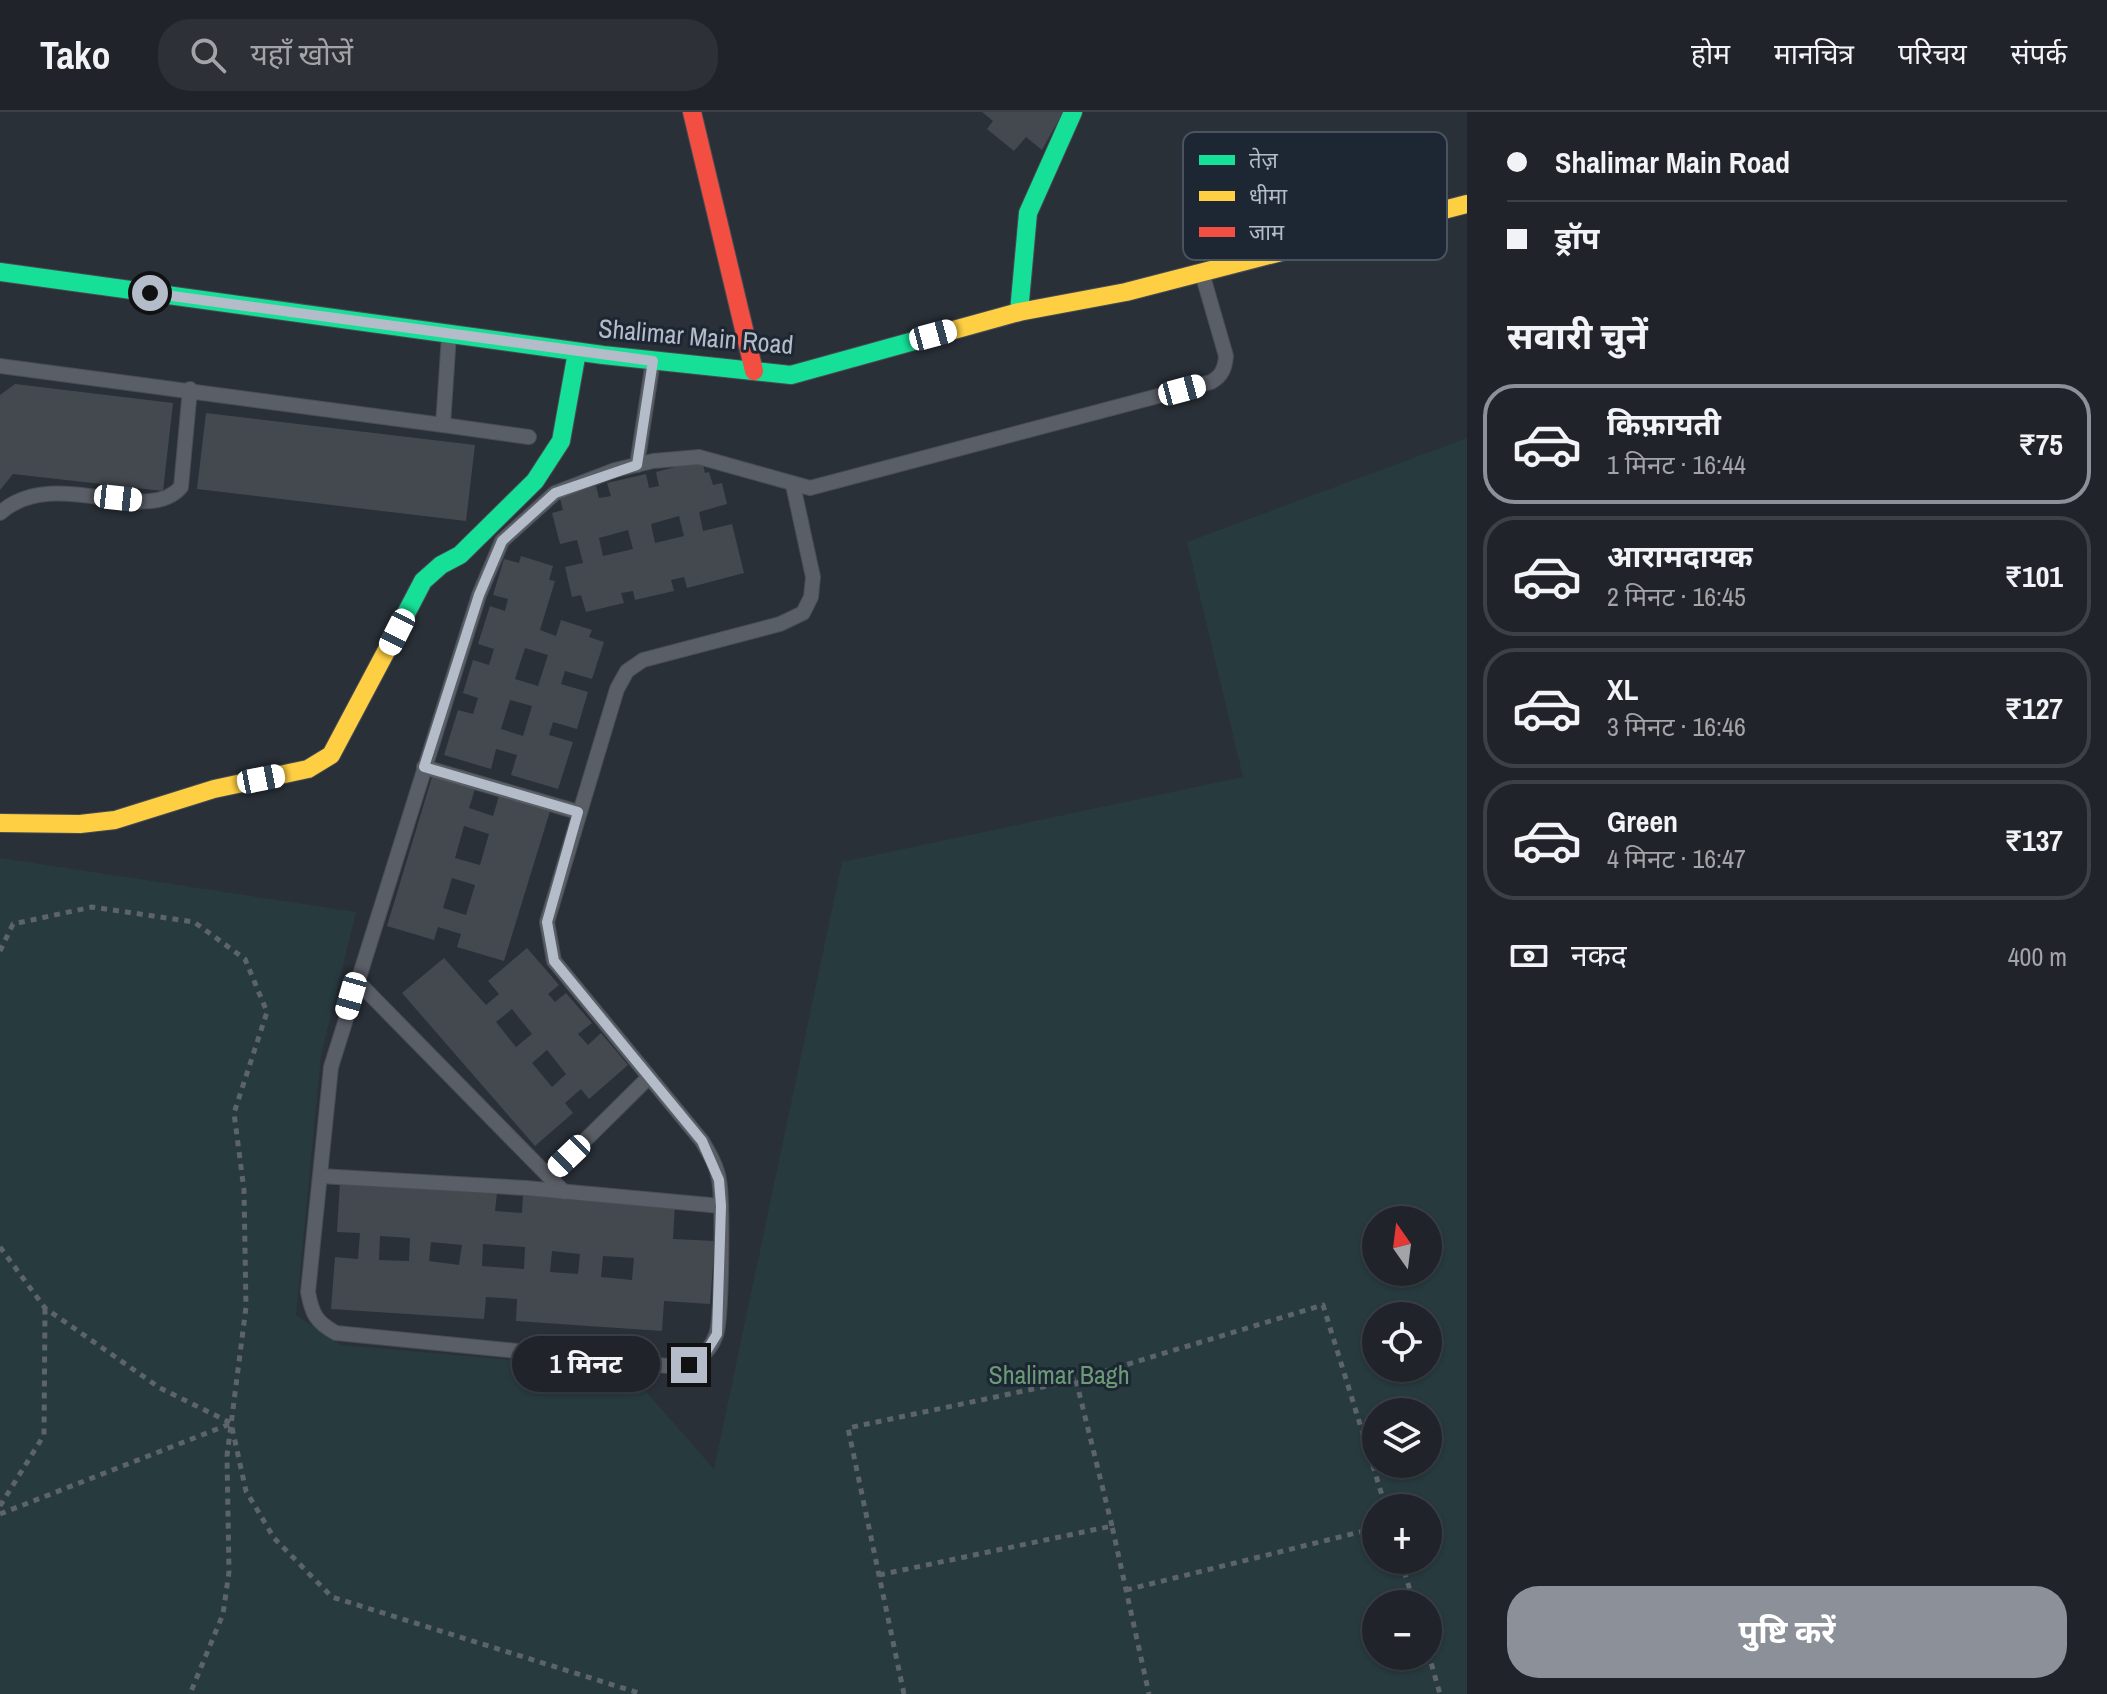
<!DOCTYPE html>
<html lang="hi">
<head>
<meta charset="utf-8">
<style>
  :root { --surface:#20242a; --page:#2d3036; --text:#f1f3f6; --muted:#a2a4a8; --line:#3d4147; --accent:#8c9099 }
  body { margin:0; font-family:"Archivo Narrow","Noto Sans Devanagari",sans-serif; background:var(--page); color:var(--text); height:100vh; display:flex; flex-direction:column; font-size:30px; white-space:nowrap }
  * { box-sizing:border-box; margin:0 }
  p { font-size:26px; color:var(--muted) }
  .icon { flex:none; width:44px; height:44px; fill:none; stroke:currentColor; stroke-width:2; stroke-linecap:round; stroke-linejoin:round }
  .map { position:relative; flex:1; overflow:hidden }
  .side { display:flex; flex-direction:column; background:var(--surface); width:640px }
  .side>* { flex:none }
  .top-card { display:grid; align-content:center; height:176px; padding:0 40px; background:var(--surface) }
  .needle { width:52px; rotate:346deg }
  .tools { position:absolute; left:1362px; top:1094px; display:grid; gap:16px }
  .tools a { display:grid; place-items:center; width:80px; height:80px; border-radius:50%; background:var(--surface); box-shadow:0 2px 6px #0004,0 0 0 2px var(--line); font-size:40px }
  .end { position:absolute; width:36px; height:36px; margin:-18px; border:10px solid #b4bcc9; background:#111; box-shadow:0 0 0 4px #111 }
  .from { border-radius:50% }
  .bubble { position:absolute; height:56px; border-radius:28px; background:var(--surface); box-shadow:0 2px 6px #0004,0 0 0 2px var(--line); font-size:26px; font-weight:700; line-height:56px; text-align:center }
  .car { position:absolute; width:24px; height:48px; margin:-24px -12px; border-radius:10px; box-shadow:0 0 6px 2px #0007; background:linear-gradient(#fff 24%,#345 0 40%,#fff 0 76%,#345 0 86%,#fff 0) }
  .top-card b { display:flex; align-items:center; gap:28px; height:76px; font-size:30px }
  .top-card b+b { border-top:2px solid var(--line) }
  .top-card i { width:20px; height:20px; background:var(--text) }
  ul { padding:0; list-style:none }
  li { display:flex; align-items:center; gap:24px; height:120px; margin:0 16px 12px; padding:0 24px; border:4px solid var(--line); border-radius:32px }
  li div { flex:1 }
  li b { display:block; font-size:30px }
  li em { font-style:normal; font-weight:700 }
  li.current { border-color:var(--accent) }
  li>.icon { width:72px; height:72px; stroke-width:1.5 }
  h2 { padding:0 40px; font-size:36px; line-height:96px }
  .pay { display:flex; align-items:center; gap:20px; height:88px; padding:0 40px; font-size:30px }
  .pay p { margin-inline-start:auto }
  .cta { display:flex; gap:16px; margin-top:auto; padding:16px 40px }
  .cta a { flex:1; height:92px; border-radius:32px; background:var(--accent); color:#fff; font-size:32px; font-weight:700; line-height:92px; text-align:center }
  header { display:flex; align-items:center; gap:48px; box-sizing:border-box; height:112px; padding:0 40px; background:var(--surface); border-bottom:2px solid var(--line) }
  header strong { font-size:38px }
  nav { display:flex; gap:44px; margin-inline-start:auto; font-size:28px }
  .search { width:560px; height:72px; background:var(--page); display:flex; align-items:center; gap:20px; box-sizing:border-box; padding:0 28px; border-radius:32px; color:var(--muted); font-size:30px }
  main { display:flex; flex:1; min-height:0 }
  .map>svg:first-child { display:block }
</style>
</head>
<body>
<header>
<strong>Tako</strong>
<div class="search"><svg class="icon" aria-label="search" viewBox="0 0 24 24"><circle cx="10" cy="10" r="6"/><path d="M15 15l6 6"/></svg>यहाँ खोजें</div>
<nav><a>होम</a><a>मानचित्र</a><a>परिचय</a><a>संपर्क</a></nav>
</header>
<main>
<div class="map">
<svg width="1467" height="1582" viewBox="0 0 1467 1582">
  <rect width="100%" height="100%" fill="#2a3038"/>
  <path fill="#273a3e" fill-rule="evenodd" d="M1467 326V1582H0V746L356 800 321 944 296 1203 341 1233 627 1258 714 1357 842 750 1243 665 1187 430ZM1376 1108H1428V1160H1376ZM1376 1204H1428V1256H1376ZM1376 1300H1428V1352H1376ZM1376 1396H1428V1448H1376ZM1376 1492H1428V1544H1376Z"/>
  <g fill="#444950" fill-rule="evenodd">
    <path d="M982 0H1063L1042 38 1026 25 1014 39 987 17 993 9Z"/>
    <path d="M15 272 173 291 163 379 13 362 0 378V283Z"/>
    <path d="M206 301 475 333 466 409 197 377Z"/>
    <path d="M702 348 705 361 709 360 713 373 722 371 727 392 699 400 703 419 732 412 744 461 687 476 684 465 671 468 674 479 635 488 633 479 621 481 624 491 586 500 581 483 572 485 565 455 583 451 577 428 560 432 552 401 563 398 559 383 596 374 599 386 611 384 607 371 646 362 649 376 659 374 656 360ZM679 404 684 424 655 431 651 412ZM628 418 633 437 603 444 599 426Z"/>
    <path d="M521 444 553 454 549 468 555 469 540 518 556 524 561 508 592 518 589 525 604 530 592 567 565 559 561 572 588 580 577 617 553 610 549 623 573 630 558 677 511 663 517 643 496 637 491 657 444 643 458 598 473 602 478 586 463 581 473 548 489 553 494 537 478 532 490 494 505 499 508 487 493 483 504 447 519 451ZM525 536 548 543 538 574 515 567ZM510 588 532 594 523 624 501 617Z"/>
    <path d="M432 665 475 677 469 696 493 704 499 684 550 699 504 849 457 835 461 822 438 815 434 828 387 814ZM464 714 489 722 480 753 455 746ZM452 766 475 773 466 803 443 796Z"/>
    <path d="M527 836 559 873 548 882 555 890 566 881 592 911 578 922 588 933 601 921 628 953 589 987 581 977 565 991 573 1001 535 1034 402 881 444 846 486 893 499 882 488 869ZM512 897 532 922 516 935 496 910ZM547 938 566 962 552 975 532 951Z"/>
    <path d="M340 1070 497 1081 495 1099 522 1101 523 1083 675 1093 673 1127 715 1129 710 1192 664 1189 662 1219 516 1209 517 1187 486 1185 484 1207 331 1197 335 1145 358 1147 360 1121 337 1120ZM380 1124 410 1126 409 1149 379 1148ZM431 1130 462 1133 459 1153 429 1149ZM483 1132 525 1135 524 1157 482 1154ZM552 1139 580 1142 578 1162 550 1160ZM603 1144 634 1146 632 1168 601 1165Z"/>
  </g>
  <g fill="none" stroke-linecap="round" stroke-linejoin="round">
    <g stroke="#484c53" stroke-width="16">
      <g id="lane">
        <path d="M0 254 443 313 449 223"/>
        <path d="M443 313 529 325"/>
        <path d="M637 353 653 249"/>
        <path d="M793 373 813 465 811 485 803 501 780 512 643 548 627 559 617 577 547 810 554 849 702 1029C709 1041 717 1054 719 1068 723 1088 722 1207 716 1223 708 1246 690 1253 668 1254L336 1221C316 1210 312 1202 308 1180L331 955 479 483 502 429 555 381 615 358 653 349 699 345 810 376 1211 270C1222 264 1225 256 1226 244L1202 161"/>
        <path d="M0 401C55 352 146 416 181 375L190 277"/>
        <path d="M424 655 578 700"/>
        <path d="M356 868 564 1080"/>
        <path d="M320 1064 526 1076 721 1094"/>
        <path d="M549 1064 648 966"/>
      </g>
    </g>
    <g stroke="#484c53" stroke-width="20">
      <g id="fast">
        <path d="M0 160 603 243 791 263 950 219"/>
        <path d="M1019 200 1028 101 1073 0"/>
        <path d="M399 515 423 469 441 453 460 443 535 369 561 329 577 240"/>
      </g>
    </g>
    <g stroke="#484c53" stroke-width="20">
      <g id="slow">
        <path d="M950 219 1019 200 1126 180 1467 92"/>
        <path d="M0 711 80 712 115 708 214 677 308 657 331 643 399 515"/>
      </g>
    </g>
    <g stroke="#484c53" stroke-width="20">
      <path id="jam" d="M692 0 754 259"/>
    </g>
    <g stroke="#5d636a" stroke-width="5" stroke-dasharray="6 6" stroke-linecap="butt">
      <path d="M0 839 13 812 92 795 194 810 245 847 267 900 234 1001 244 1078 246 1195 227 1344 229 1460 223 1502 190 1582"/>
      <path d="M0 1135 45 1196 160 1276 231 1311 246 1379 274 1426 332 1485 642 1582"/>
      <path d="M0 1394 44 1323 45 1196"/>
      <path d="M0 1402 230 1312"/>
      <path d="M1112 1414 1076 1268 1323 1193 1386 1396"/>
      <path d="M1401 1448 1414 1492"/>
      <path d="M879 1463 1112 1414 1149 1582"/>
      <path d="M1126 1478 1376 1416"/>
      <path d="M1428 1540 1440 1582"/>
      <path d="M904 1582 848 1316 1076 1268"/>
    </g>
    <use href="#lane" stroke="#5a5e66" stroke-width="14"/>
    <use href="#fast" stroke="#16e098" stroke-width="18"/>
    <use href="#slow" stroke="#ffcf43" stroke-width="18"/>
    <use href="#jam" stroke="#f24e42" stroke-width="18"/>
  </g>
  <g fill="none" stroke-linecap="round" stroke-linejoin="round">
    <path stroke="#b4bcc9" stroke-width="10" d="M150 181 653 249 637 353 555 381 502 429 479 483 424 655 578 700 547 810 554 849 702 1029 719 1068 721 1094 717 1222 706 1240 689 1253"/>
  </g>
  <g text-anchor="middle" dominant-baseline="central" stroke-width="6" stroke-linejoin="round" paint-order="stroke">
    <g font-size="26" fill="#b4bcc9" stroke="#1d2633">
      <text transform="translate(696 224) rotate(5)">Shalimar Main Road</text>
    </g>
    <g font-size="26" fill="#6b9a76" stroke="#1d2633">
      <text x="1059" y="1262">Shalimar Bagh</text>
    </g>
  </g>
  <rect x="1183" y="20" width="264" height="128" rx="12" fill="#1d2633" stroke="#4a5360" stroke-width="2"/>
  <rect x="1199" y="43" width="36" height="10" fill="#16e098"/>
  <rect x="1199" y="79" width="36" height="10" fill="#ffcf43"/>
  <rect x="1199" y="115" width="36" height="10" fill="#f24e42"/>
  <g font-size="22" fill="#b4bcc9">
    <text x="1249" y="56">तेज़</text>
    <text x="1249" y="92">धीमा</text>
    <text x="1249" y="128">जाम</text>
  </g>
</svg>
<div class="tools">
<a><svg class="needle" viewBox="-14 -14 28 28"><path d="M0-13l5 13h-10z" fill="#e53935"/><path d="M0 13l5-13h-10z" fill="#a2a4a8"/></svg></a>
<a><svg class="icon" aria-label="locate" viewBox="0 0 24 24"><circle cx="12" cy="12" r="6"/><path d="M12 2v4M12 18v4M2 12h4M18 12h4"/></svg></a>
<a><svg class="icon" aria-label="layers" viewBox="0 0 24 24"><path d="M12 4l9 5-9 5-9-5zM3 14l9 5 9-5"/></svg></a>
<a>+</a>
<a>−</a>
</div>
<i class="end from" style="left:150px;top:181px"></i>
<i class="end" style="left:689px;top:1253px"></i>
<div class="bubble" style="left:512px;top:1224px;width:148px">1 मिनट</div>
<i class="car" style="left:933px;top:223px;rotate:75deg"></i>
<i class="car" style="left:1182px;top:278px;rotate:75deg"></i>
<i class="car" style="left:118px;top:386px;rotate:96deg"></i>
<i class="car" style="left:397px;top:520px;rotate:207deg"></i>
<i class="car" style="left:261px;top:667px;rotate:79deg"></i>
<i class="car" style="left:351px;top:884px;rotate:196deg"></i>
<i class="car" style="left:569px;top:1044px;rotate:226deg"></i>
</div>
<section class="side">
<div class="top-card">
<b><i class="from"></i>Shalimar Main Road</b>
<b><i></i>ड्रॉप</b>
</div>
<h2>सवारी चुनें</h2>
<ul>
<li class="current"><svg class="icon" aria-label="car" viewBox="0 0 24 24"><path d="M5 17H2v-5l4-1 3-4h7l3 4 3 1v5h-3M9 17h6M6 11h13"/><circle cx="7" cy="17" r="2"/><circle cx="17" cy="17" r="2"/></svg><div><b>किफ़ायती</b><p>1 मिनट · 16:44</p></div><em>₹75</em></li>
<li><svg class="icon" aria-label="car" viewBox="0 0 24 24"><path d="M5 17H2v-5l4-1 3-4h7l3 4 3 1v5h-3M9 17h6M6 11h13"/><circle cx="7" cy="17" r="2"/><circle cx="17" cy="17" r="2"/></svg><div><b>आरामदायक</b><p>2 मिनट · 16:45</p></div><em>₹101</em></li>
<li><svg class="icon" aria-label="car" viewBox="0 0 24 24"><path d="M5 17H2v-5l4-1 3-4h7l3 4 3 1v5h-3M9 17h6M6 11h13"/><circle cx="7" cy="17" r="2"/><circle cx="17" cy="17" r="2"/></svg><div><b>XL</b><p>3 मिनट · 16:46</p></div><em>₹127</em></li>
<li><svg class="icon" aria-label="car" viewBox="0 0 24 24"><path d="M5 17H2v-5l4-1 3-4h7l3 4 3 1v5h-3M9 17h6M6 11h13"/><circle cx="7" cy="17" r="2"/><circle cx="17" cy="17" r="2"/></svg><div><b>Green</b><p>4 मिनट · 16:47</p></div><em>₹137</em></li>
</ul>
<div class="pay"><svg class="icon" aria-label="cash" viewBox="0 0 24 24"><path d="M3 7h18v10H3z"/><circle cx="12" cy="12" r="2"/></svg>नकद<p>400 m</p></div>
<div class="cta"><a>पुष्टि करें</a></div>
</section>
</main>
</body>
</html>
